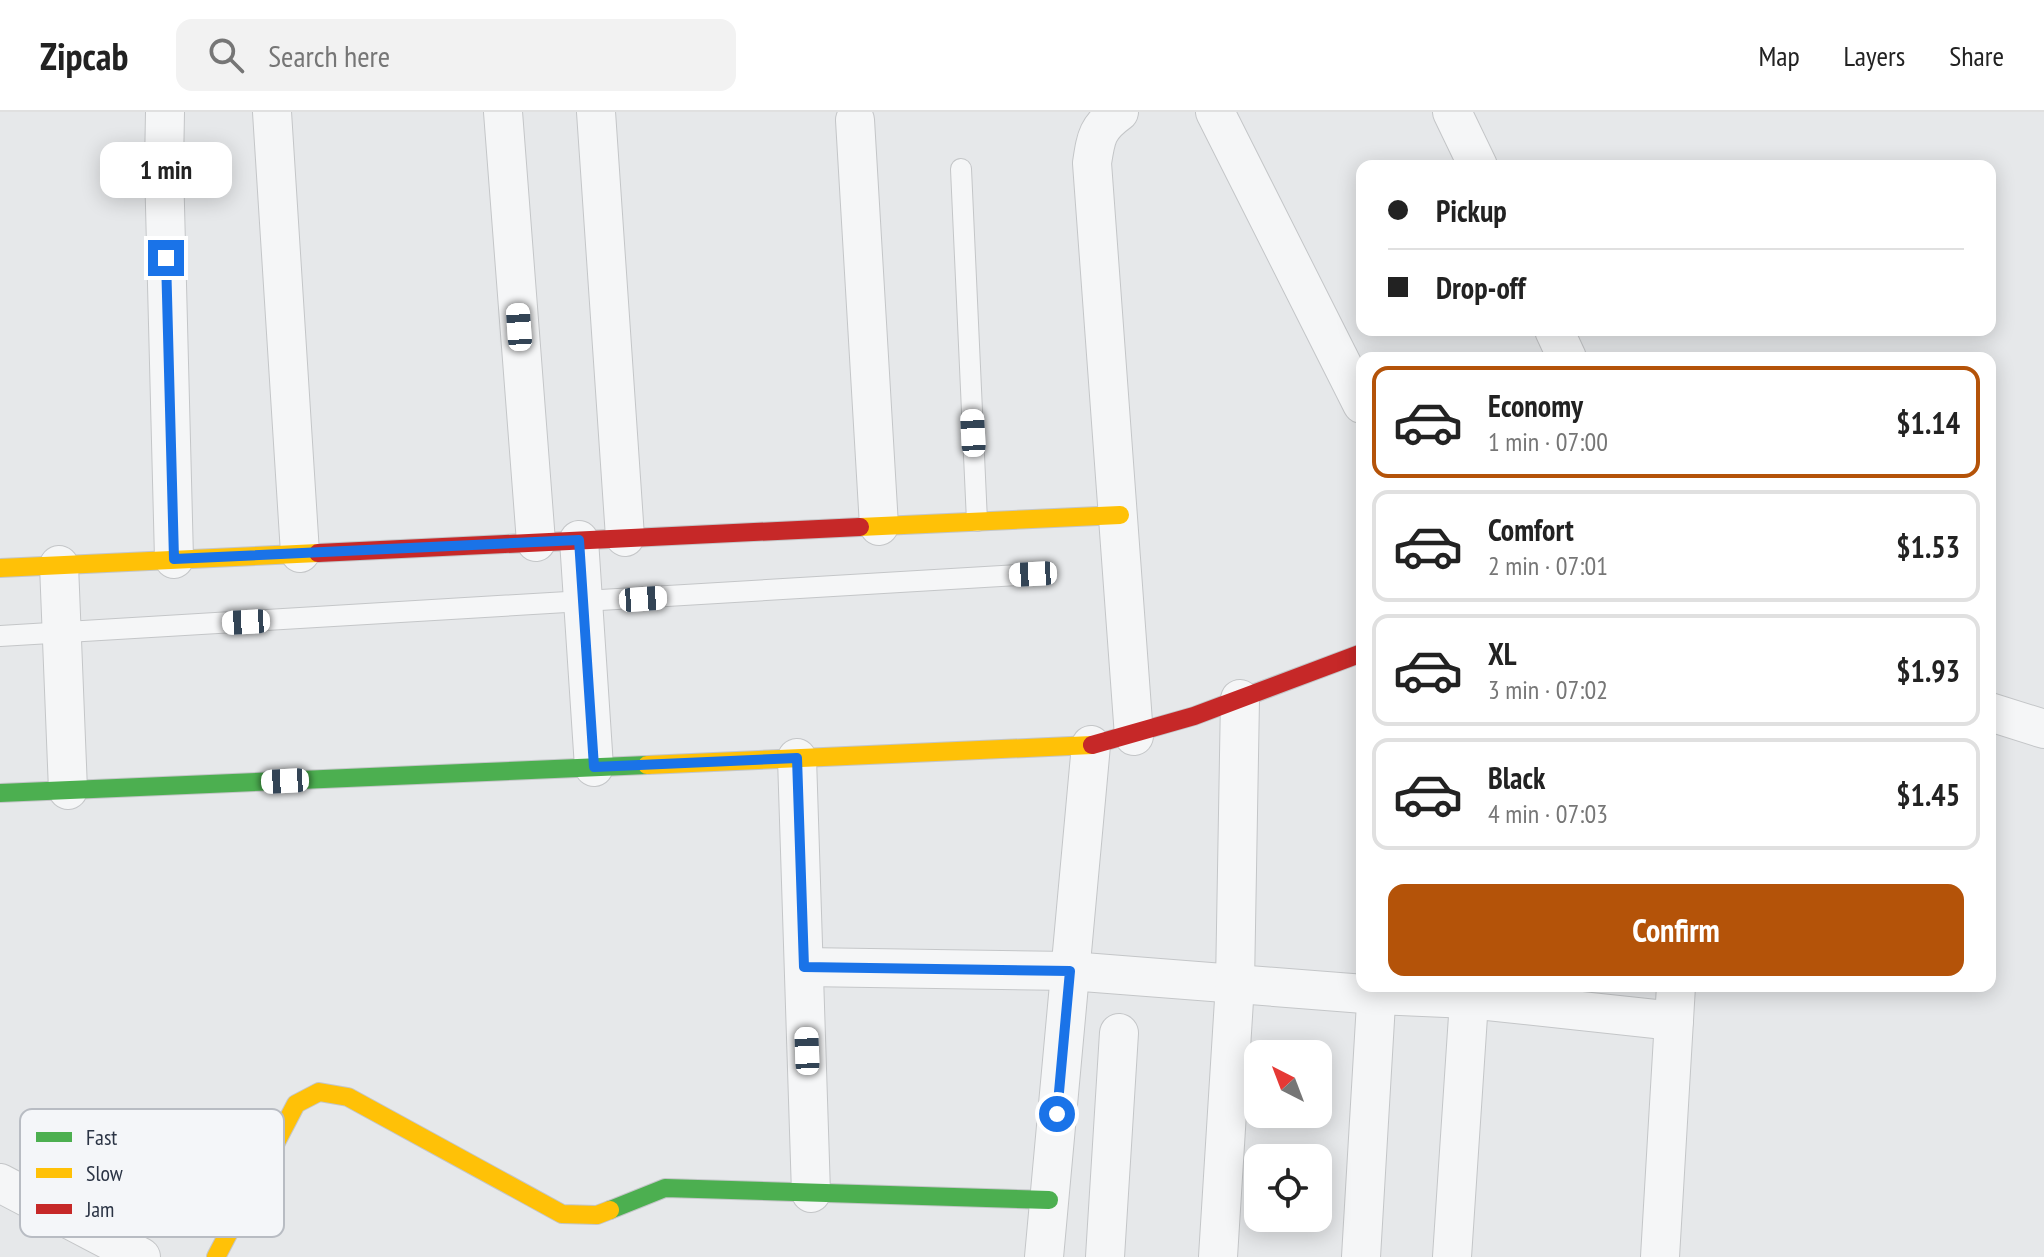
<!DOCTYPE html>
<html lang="en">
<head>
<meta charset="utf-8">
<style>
  :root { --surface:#fff; --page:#f2f2f2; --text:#222; --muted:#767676; --line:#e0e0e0; --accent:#b45309 }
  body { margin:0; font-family:"PT Sans Narrow",sans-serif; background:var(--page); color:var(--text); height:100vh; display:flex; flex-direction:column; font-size:30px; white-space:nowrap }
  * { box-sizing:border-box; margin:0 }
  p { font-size:26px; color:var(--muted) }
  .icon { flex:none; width:44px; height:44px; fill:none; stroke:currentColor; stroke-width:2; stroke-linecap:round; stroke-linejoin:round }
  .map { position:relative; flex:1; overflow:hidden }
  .panel { position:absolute; left:1356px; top:240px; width:640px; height:640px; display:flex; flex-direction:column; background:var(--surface); border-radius:16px; box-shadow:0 4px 20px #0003 }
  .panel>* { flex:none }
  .top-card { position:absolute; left:1356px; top:48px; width:640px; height:176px; border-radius:16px; box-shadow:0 4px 20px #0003; display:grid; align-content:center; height:176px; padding:0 32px; background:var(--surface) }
  .needle { width:52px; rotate:318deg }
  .controls { position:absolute; left:1244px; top:928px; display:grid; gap:16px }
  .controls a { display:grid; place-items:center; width:88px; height:88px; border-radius:16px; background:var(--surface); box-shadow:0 4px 20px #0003; font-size:40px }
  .end { position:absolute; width:36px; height:36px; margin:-18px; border:10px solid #1a73e8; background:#fff; box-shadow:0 0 0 4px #fff }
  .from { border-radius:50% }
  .bubble { position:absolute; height:56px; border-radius:16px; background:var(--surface); box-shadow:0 4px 20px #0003; font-size:26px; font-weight:800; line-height:56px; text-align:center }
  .car { position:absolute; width:24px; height:48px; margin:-24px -12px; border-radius:10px; box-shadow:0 0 6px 2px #0007; background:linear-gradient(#fff 24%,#345 0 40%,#fff 0 76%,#345 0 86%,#fff 0) }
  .top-card b { display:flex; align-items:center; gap:28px; height:76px; font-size:30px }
  .top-card b+b { border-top:2px solid var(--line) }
  .top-card i { width:20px; height:20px; background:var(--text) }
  ul { padding:14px 0 0; list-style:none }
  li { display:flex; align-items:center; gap:24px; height:112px; margin:0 16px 12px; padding:0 16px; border:4px solid var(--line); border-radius:16px }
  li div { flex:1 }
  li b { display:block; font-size:30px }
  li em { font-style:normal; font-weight:800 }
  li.on { border-color:var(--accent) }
  li>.icon { width:72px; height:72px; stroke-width:1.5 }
  .action { display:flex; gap:16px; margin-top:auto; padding:16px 32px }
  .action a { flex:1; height:92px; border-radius:16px; background:var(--accent); color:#fff; font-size:32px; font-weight:800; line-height:92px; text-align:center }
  header { display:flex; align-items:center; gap:48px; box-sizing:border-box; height:112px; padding:0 40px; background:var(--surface); border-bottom:2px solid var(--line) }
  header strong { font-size:38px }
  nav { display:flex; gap:44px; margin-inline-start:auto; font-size:28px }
  .search { width:560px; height:72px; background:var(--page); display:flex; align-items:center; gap:20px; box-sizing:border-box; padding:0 28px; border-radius:16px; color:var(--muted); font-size:30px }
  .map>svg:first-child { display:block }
</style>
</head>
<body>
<header>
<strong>Zipcab</strong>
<div class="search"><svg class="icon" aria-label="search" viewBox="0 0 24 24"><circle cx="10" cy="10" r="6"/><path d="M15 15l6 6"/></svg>Search here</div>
<nav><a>Map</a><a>Layers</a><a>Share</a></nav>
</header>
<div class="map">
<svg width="2044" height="1145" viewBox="0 0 2044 1145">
  <rect width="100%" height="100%" fill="#e6e8ea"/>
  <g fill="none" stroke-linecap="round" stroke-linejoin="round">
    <g stroke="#c4c6c8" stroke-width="22">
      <g id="lane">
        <path d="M961 57 977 409"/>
        <path d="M0 524 1033 462"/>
      </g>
    </g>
    <g stroke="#c4c6c8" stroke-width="40">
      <g id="street">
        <path d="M165 0 164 55 174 447"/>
        <path d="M272 0 300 441"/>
        <path d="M503 0 536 430"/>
        <path d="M596 0 625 425"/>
        <path d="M1119 0C1097 16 1096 25 1092 51L1134 624"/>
        <path d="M1215 0 1362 292"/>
        <path d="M1452 0 1478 54"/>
        <path d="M855 8 879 414"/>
        <path d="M1554 218 1567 246"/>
        <path d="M579 428 594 655"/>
        <path d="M59 453 68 678"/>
        <path d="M1990 600 2044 617"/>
        <path d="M797 646 811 1081"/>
        <path d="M804 855 1070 859 1377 883 1469 887 1674 909"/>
        <path d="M0 1071 141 1145"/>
        <path d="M1044 1145 1091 633"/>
        <path d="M1105 1145 1119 921"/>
        <path d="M1218 1145 1235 872 1240 587"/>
        <path d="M1361 1145 1377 874"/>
        <path d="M1452 1145 1470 874"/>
        <path d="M1660 1145 1676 874"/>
      </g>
    </g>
    <g stroke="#c4c6c8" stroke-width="20">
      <g id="fast">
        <path d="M0 681 647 653"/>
        <path d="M610 1098 665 1076 1049 1088"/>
      </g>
    </g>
    <g stroke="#c4c6c8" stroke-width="20">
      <g id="slow">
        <path d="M860 415 1120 403"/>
        <path d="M0 456 318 441"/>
        <path d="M647 653 1092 633"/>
        <path d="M216 1145 296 992 319 980 348 985 562 1102 597 1103 610 1098"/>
      </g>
    </g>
    <g stroke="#c4c6c8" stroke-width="20">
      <g id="jam">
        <path d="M318 441 860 415"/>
        <path d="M1092 633 1194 604 1362 541"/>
      </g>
    </g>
    <use href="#lane" stroke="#f5f6f7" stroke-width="20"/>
    <use href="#street" stroke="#f5f6f7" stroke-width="38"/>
    <use href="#fast" stroke="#4caf50" stroke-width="18"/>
    <use href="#slow" stroke="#ffc107" stroke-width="18"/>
    <use href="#jam" stroke="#c62828" stroke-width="18"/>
  </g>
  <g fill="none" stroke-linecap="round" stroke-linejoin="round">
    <path stroke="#1a73e8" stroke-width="10" d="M166 146 174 447 579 428 594 655 797 646 804 855 1070 859 1057 1002"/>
  </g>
  <rect x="20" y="997" width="264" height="128" rx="12" fill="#f4f6f9" stroke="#b8bcc3" stroke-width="2"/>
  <rect x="36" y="1020" width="36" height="10" fill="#4caf50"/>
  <rect x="36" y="1056" width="36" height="10" fill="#ffc107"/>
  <rect x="36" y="1092" width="36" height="10" fill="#c62828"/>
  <g font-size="22" fill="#2b3445">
    <text x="86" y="1033">Fast</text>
    <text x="86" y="1069">Slow</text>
    <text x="86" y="1105">Jam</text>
  </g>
</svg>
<div class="controls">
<a><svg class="needle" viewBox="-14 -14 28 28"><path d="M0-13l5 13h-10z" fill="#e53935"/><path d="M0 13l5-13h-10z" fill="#767676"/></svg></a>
<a><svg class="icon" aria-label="locate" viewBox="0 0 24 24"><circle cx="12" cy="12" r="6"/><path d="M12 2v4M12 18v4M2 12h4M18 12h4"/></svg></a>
</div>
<i class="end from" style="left:1057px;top:1002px"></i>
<i class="end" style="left:166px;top:146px"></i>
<div class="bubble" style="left:100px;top:30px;width:132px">1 min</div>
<i class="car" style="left:519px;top:215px;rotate:356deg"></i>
<i class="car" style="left:973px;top:321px;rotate:357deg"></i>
<i class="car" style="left:1033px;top:462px;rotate:267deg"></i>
<i class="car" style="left:643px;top:487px;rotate:86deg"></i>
<i class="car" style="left:246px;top:510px;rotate:267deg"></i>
<i class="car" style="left:285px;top:669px;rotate:267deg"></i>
<i class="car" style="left:807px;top:939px;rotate:358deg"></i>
<div class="top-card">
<b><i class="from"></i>Pickup</b>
<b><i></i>Drop-off</b>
</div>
<section class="panel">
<ul>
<li class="on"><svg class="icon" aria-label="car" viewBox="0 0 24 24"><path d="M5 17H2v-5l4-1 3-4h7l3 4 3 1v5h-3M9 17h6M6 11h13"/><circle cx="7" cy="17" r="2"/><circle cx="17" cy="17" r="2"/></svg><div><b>Economy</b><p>1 min · 07:00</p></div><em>$1.14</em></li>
<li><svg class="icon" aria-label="car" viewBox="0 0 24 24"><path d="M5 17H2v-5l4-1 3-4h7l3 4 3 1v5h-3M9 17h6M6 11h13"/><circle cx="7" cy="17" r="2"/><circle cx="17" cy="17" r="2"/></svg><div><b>Comfort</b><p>2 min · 07:01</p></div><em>$1.53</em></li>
<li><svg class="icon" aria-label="car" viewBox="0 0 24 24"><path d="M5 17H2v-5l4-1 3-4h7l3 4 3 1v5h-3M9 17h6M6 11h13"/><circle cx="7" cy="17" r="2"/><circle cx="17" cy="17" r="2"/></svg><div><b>XL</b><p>3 min · 07:02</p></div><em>$1.93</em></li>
<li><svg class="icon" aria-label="car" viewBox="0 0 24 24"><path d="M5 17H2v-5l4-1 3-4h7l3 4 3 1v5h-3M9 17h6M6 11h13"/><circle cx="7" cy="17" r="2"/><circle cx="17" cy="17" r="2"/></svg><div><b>Black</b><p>4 min · 07:03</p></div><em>$1.45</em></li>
</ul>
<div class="action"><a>Confirm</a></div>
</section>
</div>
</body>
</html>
